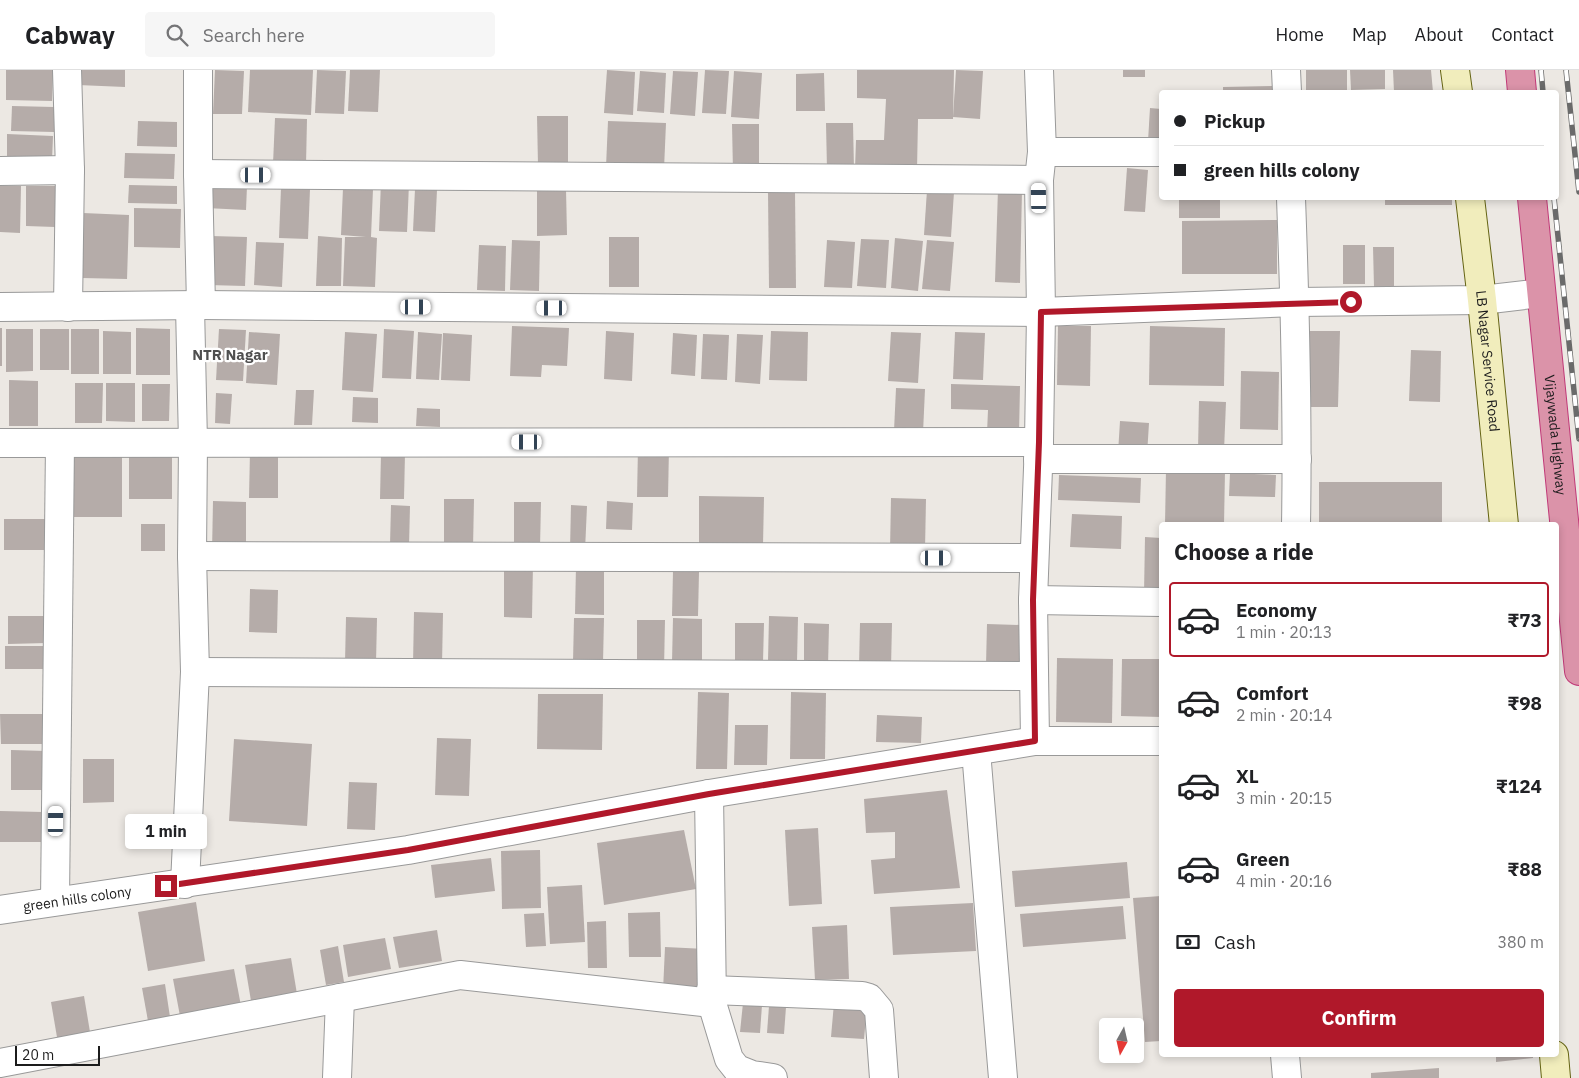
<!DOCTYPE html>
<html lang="en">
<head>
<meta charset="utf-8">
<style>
  :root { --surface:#fff; --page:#f6f6f6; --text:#202124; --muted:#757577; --line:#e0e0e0; --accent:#b0182a }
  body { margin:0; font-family:"IBM Plex Sans",sans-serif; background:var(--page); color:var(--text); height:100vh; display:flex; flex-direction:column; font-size:19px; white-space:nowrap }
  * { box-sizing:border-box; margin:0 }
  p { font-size:16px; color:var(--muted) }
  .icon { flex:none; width:28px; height:28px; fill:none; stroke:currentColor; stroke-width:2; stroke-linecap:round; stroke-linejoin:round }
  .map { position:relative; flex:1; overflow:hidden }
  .details { position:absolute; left:1159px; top:452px; width:400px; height:535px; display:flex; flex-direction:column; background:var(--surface); border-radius:5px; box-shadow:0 2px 8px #0003 }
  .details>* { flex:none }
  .guide { position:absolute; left:1159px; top:20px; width:400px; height:110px; border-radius:5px; box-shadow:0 2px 8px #0003; display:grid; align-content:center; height:110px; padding:0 15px; background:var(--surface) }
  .needle { width:32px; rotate:188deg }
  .fabs { position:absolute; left:1099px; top:948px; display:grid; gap:10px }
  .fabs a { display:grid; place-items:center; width:45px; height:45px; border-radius:5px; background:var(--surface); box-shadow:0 2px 8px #0003; font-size:25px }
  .scale { position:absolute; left:15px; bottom:12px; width:85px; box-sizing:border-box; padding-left:5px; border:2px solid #1c1c1c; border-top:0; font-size:14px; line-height:18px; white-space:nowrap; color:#1c1c1c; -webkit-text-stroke:4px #fff; paint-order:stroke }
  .end { position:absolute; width:22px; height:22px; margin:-11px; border:6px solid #b0182a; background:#fff; box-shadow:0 0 0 2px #fff }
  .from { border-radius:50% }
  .bubble { position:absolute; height:35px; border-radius:5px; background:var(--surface); box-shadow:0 2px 8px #0003; font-size:16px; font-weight:800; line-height:35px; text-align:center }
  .car { position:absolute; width:15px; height:30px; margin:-15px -8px; border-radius:6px; box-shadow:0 0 4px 1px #0007; background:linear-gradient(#fff 24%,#345 0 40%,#fff 0 76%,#345 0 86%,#fff 0) }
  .guide b { display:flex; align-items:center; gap:18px; height:48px; font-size:19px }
  .guide b+b { border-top:1px solid var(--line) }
  .guide i { width:12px; height:12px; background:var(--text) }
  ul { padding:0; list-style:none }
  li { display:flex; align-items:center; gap:15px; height:75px; margin:0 10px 8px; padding:0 5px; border:2px solid transparent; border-radius:5px }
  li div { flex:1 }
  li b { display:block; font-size:19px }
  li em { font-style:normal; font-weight:800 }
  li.active { border-color:var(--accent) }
  li>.icon { width:45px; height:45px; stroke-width:1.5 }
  h2 { padding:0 15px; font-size:22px; line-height:60px }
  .pay { display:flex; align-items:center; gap:12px; height:55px; padding:0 15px; font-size:19px }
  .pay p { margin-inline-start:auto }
  .primary-button { display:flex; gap:10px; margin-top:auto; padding:10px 15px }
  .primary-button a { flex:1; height:58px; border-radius:5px; background:var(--accent); color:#fff; font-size:20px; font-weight:800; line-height:58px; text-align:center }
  header { display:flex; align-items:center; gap:30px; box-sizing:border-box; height:70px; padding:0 25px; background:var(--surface); border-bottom:1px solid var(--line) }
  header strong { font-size:24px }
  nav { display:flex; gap:28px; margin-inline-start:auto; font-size:18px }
  .search { width:350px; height:45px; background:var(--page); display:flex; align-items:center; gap:12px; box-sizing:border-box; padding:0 18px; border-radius:5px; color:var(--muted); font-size:19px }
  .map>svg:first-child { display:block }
</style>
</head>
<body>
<header>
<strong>Cabway</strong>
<div class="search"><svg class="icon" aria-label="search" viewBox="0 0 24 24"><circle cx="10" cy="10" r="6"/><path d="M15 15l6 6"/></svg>Search here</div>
<nav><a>Home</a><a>Map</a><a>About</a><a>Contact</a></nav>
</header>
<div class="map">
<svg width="1579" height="1008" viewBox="0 0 1579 1008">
  <rect width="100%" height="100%" fill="#ece8e3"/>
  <g fill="#b5aca9">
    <path d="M6 0H53L52 31 6 30Z"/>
    <path d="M78 0H125V17L78 15Z"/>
    <path d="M215 0 244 1 242 44H213Z"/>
    <path d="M250 0H313L311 45 248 42Z"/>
    <path d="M317 0 346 1 344 44 315 43Z"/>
    <path d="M350 0H380L378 42 348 41Z"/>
    <path d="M607 0 635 2 633 45 604 43Z"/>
    <path d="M705 0 729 1 726 44 702 43Z"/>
    <path d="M857 0H954L953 49H918L917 100 855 99 856 70H884L886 29 857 28Z"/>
    <path d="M956 0 983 1 980 49 953 47Z"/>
    <rect x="1123" y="0" width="22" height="7"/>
    <rect x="1306" y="0" width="41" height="22"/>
    <path d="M1350 0H1385V19L1351 20Z"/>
    <path d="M1393 0H1431L1433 22H1394Z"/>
    <path d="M640 1 666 3 664 43 637 41Z"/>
    <path d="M673 1 698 2 695 46 670 44Z"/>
    <path d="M734 1 762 3 759 49 731 47Z"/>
    <path d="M824 3 825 41H796V4Z"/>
    <path d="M1275 16V22H1223V17Z"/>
    <path d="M12 36 54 37V62L11 61Z"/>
    <path d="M1150 38 1161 39V72L1148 71Z"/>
    <path d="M537 46H568V95H538Z"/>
    <path d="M275 48 307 49 306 95 273 94Z"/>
    <path d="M138 51 177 52V77L137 76Z"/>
    <path d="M608 51 666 53 664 99 606 97Z"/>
    <path d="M826 53H853L854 100H827Z"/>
    <path d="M732 54H759V101L733 102Z"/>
    <path d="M7 64 53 66 52 91 7 90Z"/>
    <path d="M125 83 175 84 174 109 124 108Z"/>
    <path d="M1127 98 1148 100 1145 142 1124 141Z"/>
    <path d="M381 112 409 113 407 162 379 161Z"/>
    <path d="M129 115 177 116V134L128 133Z"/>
    <path d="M207 115 247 116 246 140 206 138Z"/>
    <path d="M0 116H21L20 163 0 162Z"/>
    <path d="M26 116H56L55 157 26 156Z"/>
    <path d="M281 118 310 119 308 169 279 168Z"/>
    <path d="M343 118 373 119 371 167 377 168 375 217 343 216 345 167H366L341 165Z"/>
    <path d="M415 119 437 120 435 162 413 161Z"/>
    <path d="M537 119H566L567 165 537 166Z"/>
    <path d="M998 119 1022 120 1020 213 995 212Z"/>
    <path d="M927 120 954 122 951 167 924 165Z"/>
    <path d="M768 121H795L796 218H769Z"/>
    <rect x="1179" y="128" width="41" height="20"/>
    <rect x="1385" y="128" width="67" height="7"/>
    <path d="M134 138 181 139 180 178 134 177Z"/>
    <path d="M83 143 129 145 127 209 82 208Z"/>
    <path d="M1277 150V204H1182V151Z"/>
    <path d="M211 166 247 167 245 216 208 215Z"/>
    <path d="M318 166 342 168 341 216H316Z"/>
    <rect x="609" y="167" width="30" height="50"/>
    <path d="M895 168 923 171 918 221 891 218Z"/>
    <path d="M861 169 889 170 886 218 857 216Z"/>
    <path d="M512 170 540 171 539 221 510 220Z"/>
    <path d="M827 170 855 172 852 218 824 217Z"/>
    <path d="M927 170 954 172 950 221 922 219Z"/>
    <path d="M256 172 284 173 282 217 254 215Z"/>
    <path d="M479 175 506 176 505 221 477 220Z"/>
    <rect x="1343" y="175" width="22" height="39"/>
    <path d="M1373 177H1394V217H1374Z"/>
    <path d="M512 256 569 258 567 296 542 295 541 307 510 306Z"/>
    <path d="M1058 256H1091L1090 316 1057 315Z"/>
    <path d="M1150 256 1225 258 1224 316 1149 315Z"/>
    <rect x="0" y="258" width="2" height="38"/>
    <path d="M136 258 170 259V305H136Z"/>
    <path d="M6 259H33V301L6 302Z"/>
    <rect x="40" y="259" width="29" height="41"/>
    <rect x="71" y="259" width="28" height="45"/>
    <path d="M219 259 246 260 243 311 216 310Z"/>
    <path d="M384 259 414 261 411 309 382 308Z"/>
    <path d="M103 261 131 262V304H103Z"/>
    <path d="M606 261 634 263 632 311 604 309Z"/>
    <path d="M771 261 808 262 807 311 769 310Z"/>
    <path d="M1308 261H1340L1338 337H1307Z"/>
    <path d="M249 262 280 264 277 315 246 313Z"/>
    <path d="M345 262 377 264 373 322 342 320Z"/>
    <path d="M418 262 442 264 439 310 416 309Z"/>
    <path d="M891 262 921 263 918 313 888 311Z"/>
    <path d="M955 262 985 263 983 310 953 309Z"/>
    <path d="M443 263 472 265 470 311 441 310Z"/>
    <path d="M673 263 697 265 695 306 671 304Z"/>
    <path d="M703 264 729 265 727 310 701 309Z"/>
    <path d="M737 264 763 265 760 314 735 312Z"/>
    <path d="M1411 280 1441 281 1440 332 1409 331Z"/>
    <path d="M1241 301 1279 302 1278 360 1240 359Z"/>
    <path d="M9 310 38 311V356H9Z"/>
    <path d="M75 313H103L102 353H75Z"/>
    <path d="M106 313H135V352L106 351Z"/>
    <path d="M142 314H170L169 351H142Z"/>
    <path d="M951 314 1020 316 1019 364 987 363 988 340 951 339Z"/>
    <path d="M896 318 925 319 923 363 894 361Z"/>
    <path d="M296 320H314L312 355H294Z"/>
    <path d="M216 323 232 324 230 354 215 353Z"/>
    <path d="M353 327 378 328V353L352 352Z"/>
    <path d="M1199 331 1226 332 1224 381 1198 380Z"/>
    <path d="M417 338 440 339V357L416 356Z"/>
    <path d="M1120 351 1149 353 1147 385 1118 383Z"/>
    <path d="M638 377 669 378 668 427H637Z"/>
    <rect x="72" y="378" width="50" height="69"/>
    <rect x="129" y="381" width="43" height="48"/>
    <path d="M250 381H278V428H249Z"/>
    <path d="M381 383H405L404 429H380Z"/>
    <path d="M1166 399 1225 401 1224 455H1165Z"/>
    <path d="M1230 403 1276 405 1275 427 1229 426Z"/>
    <path d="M1059 405 1141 408 1140 433 1058 430Z"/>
    <rect x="1319" y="412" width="123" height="43"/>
    <path d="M699 426 764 427 763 475 699 474Z"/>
    <path d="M891 428 926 429 925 480H890Z"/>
    <path d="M444 429H474L473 478H444Z"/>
    <path d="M213 431 246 432V482H212Z"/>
    <path d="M607 431 633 433 632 460 606 459Z"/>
    <path d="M514 432H541L540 478H514Z"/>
    <path d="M391 435 410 436 409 476 390 475Z"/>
    <path d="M571 435 587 436 585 481 570 480Z"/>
    <path d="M1072 444 1122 446 1121 479 1070 477Z"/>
    <rect x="4" y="449" width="46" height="31"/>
    <rect x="141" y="454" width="24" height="27"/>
    <path d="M1145 467 1161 468V524H1144Z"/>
    <path d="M504 492 533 493 532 548 504 547Z"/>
    <path d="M576 496 604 497V545L575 544Z"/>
    <path d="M673 501 699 502 698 546H672Z"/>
    <path d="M250 519 278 520 277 563 249 562Z"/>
    <path d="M414 542 443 543 442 595H413Z"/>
    <path d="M8 546H47V573L8 574Z"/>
    <path d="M769 546 798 547 797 592 768 591Z"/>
    <path d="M346 547 377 548 376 593H345Z"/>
    <path d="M574 548H604L603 593 573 592Z"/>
    <path d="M673 548 702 549V592H672Z"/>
    <path d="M637 550H665L664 599 637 598Z"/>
    <path d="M735 553H764L763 592 735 591Z"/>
    <path d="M804 553 829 554 828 597H804Z"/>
    <path d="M860 553H892L891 598 859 597Z"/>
    <path d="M987 554 1021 555 1020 596 986 595Z"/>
    <rect x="5" y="576" width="44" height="23"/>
    <path d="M1057 588 1113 589 1112 653 1056 652Z"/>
    <path d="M1122 589H1161V647L1121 646Z"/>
    <path d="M698 622 729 623 727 699H696Z"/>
    <path d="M791 622 826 623 825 689H790Z"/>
    <path d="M538 624H603L602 680 537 679Z"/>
    <path d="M0 644H43V674H1Z"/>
    <path d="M877 645 922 647 921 673 876 672Z"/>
    <path d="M735 655H768L767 695H734Z"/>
    <path d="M437 668 471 669 469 726 435 725Z"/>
    <path d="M234 669 312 674 307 756 229 751Z"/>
    <path d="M11 680 46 681V720H11Z"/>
    <path d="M83 689H114V732L83 733Z"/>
    <path d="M349 712 377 713 375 760 347 759Z"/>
    <path d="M947 720 960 818 874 824 871 790 895 788V762L866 763 864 729Z"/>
    <path d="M0 741 43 742V772H0Z"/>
    <path d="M818 758 822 834 789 836 785 760Z"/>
    <path d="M684 760 696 819 604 835 597 773Z"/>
    <path d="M540 780 541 838 502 839 501 781Z"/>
    <path d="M491 788 495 821 435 828 431 795Z"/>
    <path d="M1127 792 1130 828 1015 837 1012 801Z"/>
    <path d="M582 815 585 872 550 874 547 817Z"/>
    <path d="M1161 826V971L1145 972 1133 828Z"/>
    <path d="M196 832 205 891 148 901 138 842Z"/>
    <path d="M973 833 976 881 893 885 890 837Z"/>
    <path d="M1123 836 1126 869 1023 877 1020 844Z"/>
    <path d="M660 842 661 887H629L628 843Z"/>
    <path d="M544 843 546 876 526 877 524 844Z"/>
    <path d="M606 851 607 898H588L587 852Z"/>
    <path d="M847 855 849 909 815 910 812 857Z"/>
    <path d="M437 860 442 891 399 898 393 867Z"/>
    <path d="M385 868 391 899 348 907 343 875Z"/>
    <path d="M338 876 344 912 326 915 320 880Z"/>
    <path d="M665 877 706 879 704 923 663 921Z"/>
    <path d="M291 888 297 924 251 931 245 895Z"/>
    <path d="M234 899 241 936 180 946 173 909Z"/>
    <path d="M165 914 170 947 148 951 142 918Z"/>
    <path d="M84 926 91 968 58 973 51 932Z"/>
    <path d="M743 933 762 935 760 963 740 962Z"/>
    <path d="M834 933 867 936 864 969 831 967Z"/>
    <path d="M769 936 786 937 784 964 767 963Z"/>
    <path d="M1496 985H1533V988L1496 992Z"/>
    <path d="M1439 998V1008H1371V1003Z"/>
  </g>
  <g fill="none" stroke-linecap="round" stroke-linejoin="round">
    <g stroke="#999" stroke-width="30">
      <g id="street">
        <path d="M67 0 70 100 68 237"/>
        <path d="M198 0V104L201 235"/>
        <path d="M1286 0 1287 22"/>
        <path d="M1042 82H1161"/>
        <path d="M0 101 70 100"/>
        <path d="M198 104 1039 110"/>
        <path d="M1291 128C1295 237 1298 346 1296 455"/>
        <path d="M0 237 201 235 1041 242 1295 232 1482 230 1541 223"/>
        <path d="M0 373 1039 372"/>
        <path d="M1038 389H1297"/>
        <path d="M192 486 1034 488"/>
        <path d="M1033 530 1161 532"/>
        <path d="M195 602 1034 606"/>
        <path d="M1035 671 1033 530 1039 372 1041 242 1039 110 1042 82 1039 0"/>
        <path d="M976 681 1003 1008"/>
        <path d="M709 724 712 933 729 989 737 999 752 1005 773 1008"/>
        <path d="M185 814 195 602 192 486 193 373 190 236"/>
        <path d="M55 831 60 373"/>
        <path id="s1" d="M0 840 408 780 709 724 1035 671H1161"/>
        <path d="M711 920 862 926 869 928 879 940 884 1008"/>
        <path d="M1285 985 1287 1008"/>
        <path d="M0 993 460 905 712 933"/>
        <path d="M337 1008 340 928"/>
      </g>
    </g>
    <g stroke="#646312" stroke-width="30">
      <g id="secondary">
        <path d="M1455 0 1458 22"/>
        <path id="s2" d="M1470 128 1482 230 1504 455"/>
        <path d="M1554 985 1556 1008"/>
      </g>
    </g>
    <g stroke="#c13978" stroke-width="30">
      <g id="highway">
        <path d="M1520 0 1522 22"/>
        <path id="s3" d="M1532 128 1579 601"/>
      </g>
    </g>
    <use href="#street" stroke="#fff" stroke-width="28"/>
    <use href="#secondary" stroke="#f1edbc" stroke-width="28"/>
    <use href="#highway" stroke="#db93a9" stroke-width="28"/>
    <g stroke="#6a6a6a" stroke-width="5.5">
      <g id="rail">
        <path d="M1541 0 1543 22"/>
        <path d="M1566 0 1579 122"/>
        <path d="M1554 128 1579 369"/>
      </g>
    </g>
    <use href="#rail" stroke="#fff" stroke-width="4" stroke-dasharray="11" stroke-linecap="butt"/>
  </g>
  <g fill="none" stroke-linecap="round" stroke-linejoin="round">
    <path stroke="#b0182a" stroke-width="6" d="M166 816 408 780 709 724 1035 671 1033 530 1039 372 1041 242 1351 232"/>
  </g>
  <g text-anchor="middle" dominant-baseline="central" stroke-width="4.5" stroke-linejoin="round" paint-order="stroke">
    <g font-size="14" fill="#1c1c1c" stroke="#fff">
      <text stroke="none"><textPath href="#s2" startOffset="164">LB Nagar Service Road</textPath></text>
      <text stroke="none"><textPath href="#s3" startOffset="238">Vijaywada Highway</textPath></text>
      <text stroke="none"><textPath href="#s1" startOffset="78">green hills colony</textPath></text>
    </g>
    <g font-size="15" font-weight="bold" fill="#4f4f4f" stroke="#fff">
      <text x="230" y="284">NTR Nagar</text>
    </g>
  </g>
</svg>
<div class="fabs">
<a><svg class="needle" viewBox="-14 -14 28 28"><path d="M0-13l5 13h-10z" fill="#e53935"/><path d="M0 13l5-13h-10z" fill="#757577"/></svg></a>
</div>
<div class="scale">20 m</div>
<i class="end from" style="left:1351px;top:232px"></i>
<i class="end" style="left:166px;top:816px"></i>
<div class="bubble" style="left:125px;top:744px;width:82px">1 min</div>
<i class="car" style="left:256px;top:105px;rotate:90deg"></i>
<i class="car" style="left:1039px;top:128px;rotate:359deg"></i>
<i class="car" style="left:416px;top:237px;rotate:90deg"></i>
<i class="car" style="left:552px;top:238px;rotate:270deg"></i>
<i class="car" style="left:527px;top:372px;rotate:270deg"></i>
<i class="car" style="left:936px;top:488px;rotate:90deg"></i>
<i class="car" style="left:56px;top:751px;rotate:1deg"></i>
<div class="guide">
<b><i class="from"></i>Pickup</b>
<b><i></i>green hills colony</b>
</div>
<section class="details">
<h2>Choose a ride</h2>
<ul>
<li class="active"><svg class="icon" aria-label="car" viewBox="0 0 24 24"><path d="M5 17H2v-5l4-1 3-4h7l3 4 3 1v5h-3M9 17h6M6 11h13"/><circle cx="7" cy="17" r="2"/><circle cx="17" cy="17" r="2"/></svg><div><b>Economy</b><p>1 min · 20:13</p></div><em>₹73</em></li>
<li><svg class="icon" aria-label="car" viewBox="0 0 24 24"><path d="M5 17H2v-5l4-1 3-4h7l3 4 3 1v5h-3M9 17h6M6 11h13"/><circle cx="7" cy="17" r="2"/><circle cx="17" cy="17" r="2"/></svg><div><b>Comfort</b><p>2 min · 20:14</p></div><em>₹98</em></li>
<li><svg class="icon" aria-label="car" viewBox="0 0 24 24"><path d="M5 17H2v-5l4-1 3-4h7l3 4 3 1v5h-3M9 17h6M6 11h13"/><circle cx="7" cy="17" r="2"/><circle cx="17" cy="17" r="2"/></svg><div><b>XL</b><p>3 min · 20:15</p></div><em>₹124</em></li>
<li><svg class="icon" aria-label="car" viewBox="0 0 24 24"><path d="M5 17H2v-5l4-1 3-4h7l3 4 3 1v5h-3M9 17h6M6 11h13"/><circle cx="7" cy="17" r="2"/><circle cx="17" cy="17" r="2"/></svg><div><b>Green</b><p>4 min · 20:16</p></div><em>₹88</em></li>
</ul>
<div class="pay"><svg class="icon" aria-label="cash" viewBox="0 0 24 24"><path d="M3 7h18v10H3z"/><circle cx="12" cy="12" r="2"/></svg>Cash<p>380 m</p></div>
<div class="primary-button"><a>Confirm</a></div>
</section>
</div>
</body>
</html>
